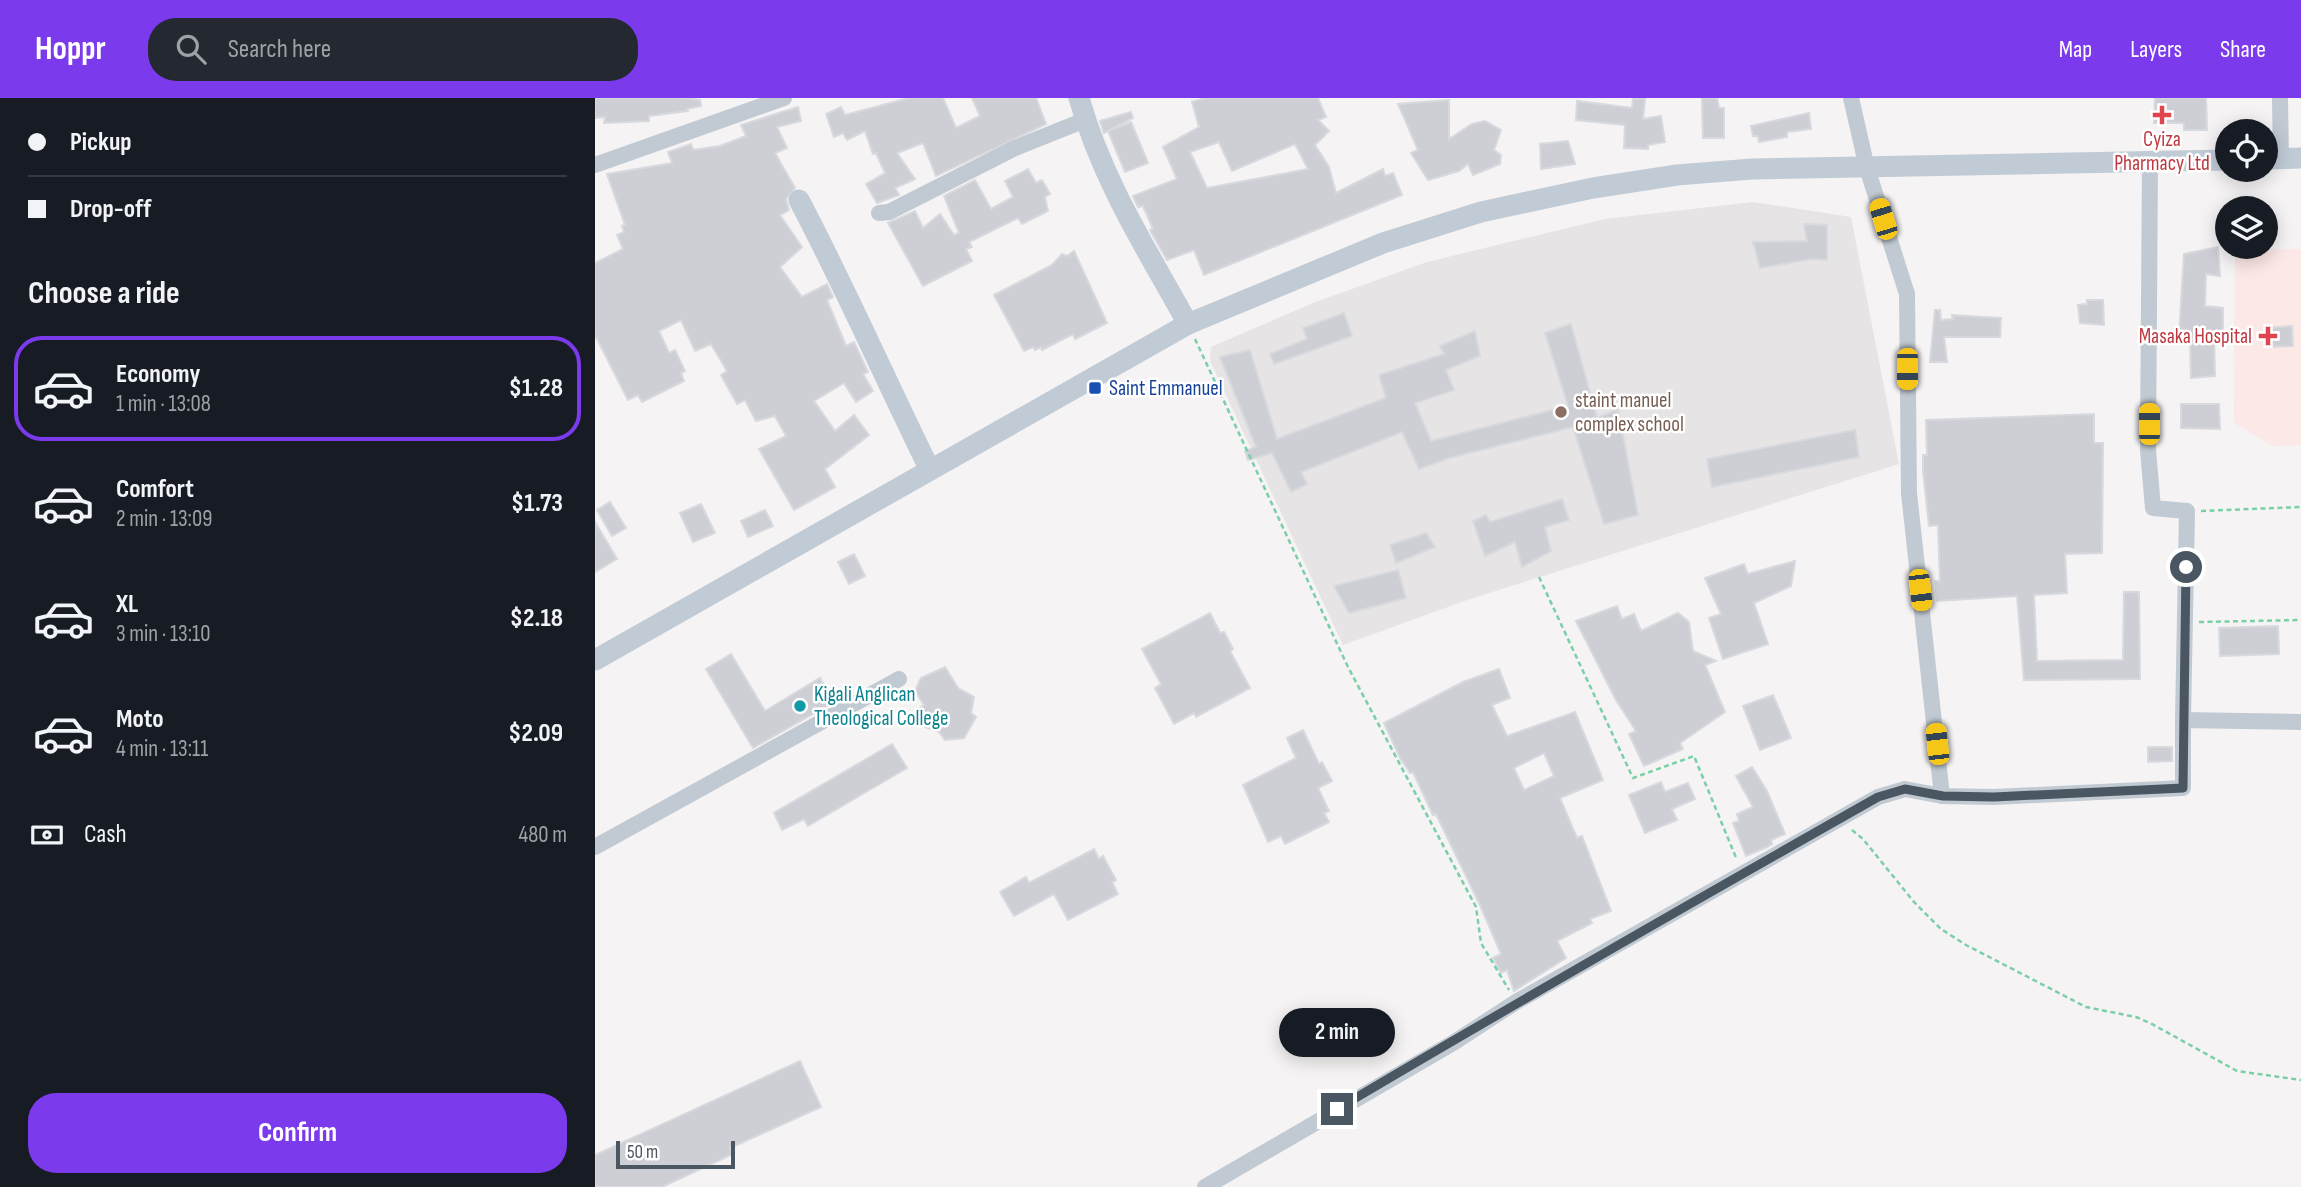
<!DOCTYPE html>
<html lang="en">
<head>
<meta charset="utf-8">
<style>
  :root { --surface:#171b24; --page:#242831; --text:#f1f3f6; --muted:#9ea1a6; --line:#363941; --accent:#7c3aed }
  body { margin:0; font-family:"Sofia Sans Condensed",sans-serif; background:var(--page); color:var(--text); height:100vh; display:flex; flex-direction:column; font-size:26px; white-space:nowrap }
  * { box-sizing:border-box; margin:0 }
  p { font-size:23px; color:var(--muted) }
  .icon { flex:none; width:38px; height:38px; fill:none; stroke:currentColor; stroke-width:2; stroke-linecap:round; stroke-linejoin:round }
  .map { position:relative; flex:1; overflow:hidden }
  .details { display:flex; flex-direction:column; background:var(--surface); width:595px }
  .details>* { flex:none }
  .banner { display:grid; align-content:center; height:154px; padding:0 28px; background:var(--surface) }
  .fabs { position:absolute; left:1620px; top:21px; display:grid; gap:14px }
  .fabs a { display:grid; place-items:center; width:63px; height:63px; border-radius:50%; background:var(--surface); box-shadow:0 4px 18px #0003; font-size:35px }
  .scale { position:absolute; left:21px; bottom:18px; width:119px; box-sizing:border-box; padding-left:7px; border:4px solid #4a5661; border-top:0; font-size:19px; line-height:24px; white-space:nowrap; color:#4a5661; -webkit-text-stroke:5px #fff; paint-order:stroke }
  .end { position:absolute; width:32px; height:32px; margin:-16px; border:9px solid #4a5661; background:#fff; box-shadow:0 0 0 4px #fff }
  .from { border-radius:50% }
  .bubble { position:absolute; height:49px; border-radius:24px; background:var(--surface); box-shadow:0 4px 18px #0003; font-size:23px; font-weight:700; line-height:49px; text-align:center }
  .car { position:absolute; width:21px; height:42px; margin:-21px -10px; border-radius:9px; box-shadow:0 0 5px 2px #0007; background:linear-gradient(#f5c518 24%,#345 0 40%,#f5c518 0 76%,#345 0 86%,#f5c518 0) }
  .banner b { display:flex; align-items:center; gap:24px; height:66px; font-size:26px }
  .banner b+b { border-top:2px solid var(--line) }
  .banner i { width:18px; height:18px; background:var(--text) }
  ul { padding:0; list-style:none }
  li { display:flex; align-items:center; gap:21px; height:105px; margin:0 14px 10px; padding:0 14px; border:4px solid transparent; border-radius:28px }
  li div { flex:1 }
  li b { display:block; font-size:26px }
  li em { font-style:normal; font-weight:700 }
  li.active { border-color:var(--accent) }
  li>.icon { width:63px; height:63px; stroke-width:1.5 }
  h2 { padding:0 28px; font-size:32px; line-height:84px }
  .pay { display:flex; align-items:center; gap:18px; height:77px; padding:0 28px; font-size:26px }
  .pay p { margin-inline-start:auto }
  .action { display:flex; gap:14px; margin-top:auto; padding:14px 28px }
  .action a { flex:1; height:80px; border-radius:28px; background:var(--accent); color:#fff; font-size:28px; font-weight:700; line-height:80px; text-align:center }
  header { display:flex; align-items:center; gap:42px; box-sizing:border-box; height:98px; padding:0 35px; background:var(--accent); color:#fff }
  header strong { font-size:33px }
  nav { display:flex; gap:38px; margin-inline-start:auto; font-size:24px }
  .search { width:490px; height:63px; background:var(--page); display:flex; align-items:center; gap:18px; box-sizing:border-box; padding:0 24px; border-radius:28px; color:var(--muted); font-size:26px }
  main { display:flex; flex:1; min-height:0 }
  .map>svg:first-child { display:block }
</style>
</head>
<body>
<header>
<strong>Hoppr</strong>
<div class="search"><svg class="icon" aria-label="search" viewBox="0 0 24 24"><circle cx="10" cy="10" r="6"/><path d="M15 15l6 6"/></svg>Search here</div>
<nav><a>Map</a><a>Layers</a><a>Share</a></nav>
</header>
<main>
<section class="details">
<div class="banner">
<b><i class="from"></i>Pickup</b>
<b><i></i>Drop-off</b>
</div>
<h2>Choose a ride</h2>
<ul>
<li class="active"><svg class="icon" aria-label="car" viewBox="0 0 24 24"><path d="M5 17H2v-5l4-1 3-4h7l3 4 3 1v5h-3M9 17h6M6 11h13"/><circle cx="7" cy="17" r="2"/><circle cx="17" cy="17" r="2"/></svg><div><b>Economy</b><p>1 min · 13:08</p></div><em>$1.28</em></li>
<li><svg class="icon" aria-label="car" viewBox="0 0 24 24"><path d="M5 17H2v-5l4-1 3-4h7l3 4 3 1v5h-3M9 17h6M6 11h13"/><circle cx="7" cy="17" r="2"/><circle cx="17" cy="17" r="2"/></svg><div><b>Comfort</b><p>2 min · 13:09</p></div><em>$1.73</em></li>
<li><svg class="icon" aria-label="car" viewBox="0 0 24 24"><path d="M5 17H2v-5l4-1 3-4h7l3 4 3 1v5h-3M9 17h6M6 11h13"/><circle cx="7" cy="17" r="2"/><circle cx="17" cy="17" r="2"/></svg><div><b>XL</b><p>3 min · 13:10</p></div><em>$2.18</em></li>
<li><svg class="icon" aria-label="car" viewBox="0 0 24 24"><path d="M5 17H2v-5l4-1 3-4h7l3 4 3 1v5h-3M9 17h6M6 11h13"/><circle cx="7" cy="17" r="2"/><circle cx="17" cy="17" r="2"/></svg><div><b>Moto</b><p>4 min · 13:11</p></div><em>$2.09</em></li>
</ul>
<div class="pay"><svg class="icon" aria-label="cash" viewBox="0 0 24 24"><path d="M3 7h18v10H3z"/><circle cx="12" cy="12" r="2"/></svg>Cash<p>480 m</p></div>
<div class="action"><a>Confirm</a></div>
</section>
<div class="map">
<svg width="1706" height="1089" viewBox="0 0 1706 1089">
  <rect width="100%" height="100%" fill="#f5f3f3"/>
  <path fill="#e6e4e5" d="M1158 104 1256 119 1304 366 875 501 748 547 615 263 616 249 718 205 832 164 1010 121Z"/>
  <path fill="#fce8e6" d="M1706 151V347L1678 348 1639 325 1640 152Z"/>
  <g fill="#cdcfd5" stroke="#d7d9de" stroke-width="2" fill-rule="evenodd">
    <path d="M0 0H90L105 2 106 8 92 11 93 13 54 18V23L9 25 10 19 0 20Z"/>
    <path d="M314 0H348L361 30 385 18 377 0H441L451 26 341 78 328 45 302 55 320 81 300 90 304 97 282 105 271 86 290 75 281 55 278 56 270 33 252 42 248 35 239 39 231 16 246 9 250 17Z"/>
    <path d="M610 0H723L731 19 723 22 734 33 720 47 734 69 741 95 788 71 790 78 798 75 807 97 609 177 599 152 572 162 555 132 558 131 548 108 543 109 538 98 582 81 568 49 604 29 597 4ZM624 44 637 73 700 46 713 71 612 90 595 54Z"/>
    <path d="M1038 0 1050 1 1048 21 1066 18 1070 44 1053 47V51L1029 50 1030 27 981 22 982 3 1037 10Z"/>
    <path d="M1107 0H1122L1124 10H1129V40H1108Z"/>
    <path d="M1560 0H1611L1612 32H1589V25H1559Z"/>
    <path d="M854 2V41L877 26 890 23 906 32 899 52 906 57 905 66 878 77 873 66 864 73 833 82 816 55 823 52 803 6Z"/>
    <path d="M203 9 206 23 182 29 192 50 180 55 200 90 191 101 194 112 185 117 207 149 185 169 207 199 232 186 238 199 232 202 251 248 259 244 273 274 268 276 278 293 261 304 249 285 219 303 240 333 259 317 274 337 230 371 240 389 199 412 164 351 191 338 180 318 161 323 150 302 142 306 126 277 132 273 116 246 100 253 86 222 64 233 74 255 80 252 90 273 86 275 89 283 47 304 43 297 33 302 0 237V165L28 151 22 137 29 134 27 128 30 127 12 76 77 65 73 54 96 46 98 52 125 48 151 38 146 27Z"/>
    <path d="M536 14 538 20 509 35 505 23Z"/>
    <path d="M1214 15 1216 31 1192 34V39L1164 44 1163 38H1158L1156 28Z"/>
    <path d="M536 24 553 65 530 74 513 33Z"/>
    <path d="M973 43 980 66 946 71 945 46Z"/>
    <path d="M433 71 441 85 447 82 455 96 450 99 453 113 427 126 423 120 374 144 377 149 371 151 377 163 328 188 293 125 320 113 328 130 345 116 359 137 364 135 349 98 380 82 396 111 418 99 410 83Z"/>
    <path d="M1209 126 1232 127V162L1217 161 1165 170 1158 144 1212 143Z"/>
    <path d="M1623 149 1625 178 1611 176 1610 208 1628 210V240L1619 239 1620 278 1596 280 1595 238 1584 237 1589 156Z"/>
    <path d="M479 153 512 225 480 241 478 236 447 252 446 249 440 252 438 249 429 253 399 197 457 167 467 156 472 158Z"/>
    <path d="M1492 202H1508L1509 227 1485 225 1483 207 1492 206Z"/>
    <path d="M1340 212H1345L1346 222 1358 221 1357 217 1406 220 1405 239H1349L1352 264H1335Z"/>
    <path d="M749 215 757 238 679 266 675 256 712 241 708 230Z"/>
    <path d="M976 226 1002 320 1023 311 1043 417 1009 426 978 329 854 360 824 371 807 334 706 374 712 386 696 394 677 355 653 362 650 353 661 349 625 259 655 252 682 341 791 300 784 277 849 256 845 248 880 233 885 258 851 272 859 292 820 305 836 343 973 308 950 235Z"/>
    <path d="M1697 228 1698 248 1675 249 1674 230Z"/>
    <path d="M1586 306H1624L1625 331 1586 330Z"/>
    <path d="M1499 316V345H1508L1507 455 1470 456 1472 495 1439 497 1442 563 1528 562 1529 494H1544L1545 581 1429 582 1422 498 1342 503 1340 483H1345L1343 427 1334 428 1328 373V357H1332L1331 322Z"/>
    <path d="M1260 332 1264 359 1117 389 1112 361Z"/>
    <path d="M967 401 974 422 950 429 956 453 927 469 920 444 890 458 878 423 891 417 895 424Z"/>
    <path d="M15 404 31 430 17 438 2 412Z"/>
    <path d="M106 406 120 435 98 444 85 415Z"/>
    <path d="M170 412 178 428 153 439 146 423Z"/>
    <path d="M0 424 22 461 0 474Z"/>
    <path d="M831 435 840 449 801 465 795 447Z"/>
    <path d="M259 456 270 478 254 486 243 464Z"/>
    <path d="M1200 463 1196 488 1159 505 1173 546 1128 561 1114 520 1126 516 1110 480 1149 466 1153 476Z"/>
    <path d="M803 472 811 500 754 515 739 488Z"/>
    <path d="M1022 508 1027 521 1039 516 1046 533 1083 515 1094 524 1098 553 1121 563 1110 567 1130 614 1085 645 1088 651 1049 668 1034 636 1041 633 1021 602 981 523Z"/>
    <path d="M615 515 625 535 629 534 638 551 635 553 655 590 601 619 599 615 579 626 560 590 566 586 547 551Z"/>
    <path d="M1683 528 1684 556 1625 558 1624 530Z"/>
    <path d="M136 556 170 613 225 580 239 604 158 650 111 571Z"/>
    <path d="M350 569 363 590 379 599 376 615 381 619 369 640 350 642 344 634 330 629 325 610 329 607 320 593 326 580Z"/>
    <path d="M904 571 915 600 897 607 912 638 980 614 1008 682 965 700 982 740 987 738 1016 813 995 821 997 825 962 843 971 860 919 893 912 872 906 875 898 860 906 856 885 807 841 716 838 717 818 674 815 675 805 660 789 625 868 584ZM949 655 959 678 929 692 919 670Z"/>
    <path d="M1178 597 1196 640 1165 652 1148 608Z"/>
    <path d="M708 632 724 666 727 664 737 683 723 690 734 713 729 715 734 724 690 746 686 738 673 744 648 687 701 660 692 640Z"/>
    <path d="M297 646 312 670 213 728 209 721 187 732 179 715Z"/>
    <path d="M1553 649H1577V663L1553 664Z"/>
    <path d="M1157 669 1172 693 1190 736 1176 742 1177 746 1172 749 1151 758 1138 725 1144 723 1142 716 1158 709 1141 678Z"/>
    <path d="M1066 684 1070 694 1093 685 1100 701 1077 711 1082 722 1050 735 1034 697Z"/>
    <path d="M499 751 504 761 508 758 521 782 517 784 523 796 473 822 459 796 419 818 405 794 431 779 434 785Z"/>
    <path d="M205 963 226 1009 135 1050 138 1056 67 1089H0V1057Z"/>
  </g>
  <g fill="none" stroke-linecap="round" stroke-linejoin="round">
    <g stroke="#7ad0a6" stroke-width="2.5" stroke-dasharray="5 3.5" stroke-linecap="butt">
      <path d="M600 241 753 569 881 809 886 845 914 892"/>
      <path d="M1606 413 1706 409"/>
      <path d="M944 479 1038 680 1099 658 1142 762"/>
      <path d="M1604 524 1706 522"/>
      <path d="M1257 732 1268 741 1319 804 1346 831 1371 847 1491 909 1541 919 1557 926 1642 973 1706 982"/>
    </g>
    <g stroke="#c1cad2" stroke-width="16">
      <path d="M1256 0 1272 70 1312 196 1314 395 1347 698"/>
      <path d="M1685 0 1686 60"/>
      <path d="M1555 63 1553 352 1558 410 1592 413 1588 622"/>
      <path d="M0 67 189 0"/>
      <path d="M284 115 294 114 420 50 490 22"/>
      <path d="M0 749 304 581"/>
      <path d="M610 1089 858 945 921 904 1283 699 1310 691 1347 698 1399 699 1588 690V622L1706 624"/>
    </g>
    <g stroke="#c1cbd6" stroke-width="21">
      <path d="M484 0C507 82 552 152 593 226"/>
      <path d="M1671 61 1706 60"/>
      <path d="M204 102C251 191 291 283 335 372"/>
      <path d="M0 562 593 226 788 145 886 114 998 90 1082 77 1157 71 1633 62"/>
    </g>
  </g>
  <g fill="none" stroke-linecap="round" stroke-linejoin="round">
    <path stroke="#4a5661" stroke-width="9" d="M742 1011C921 905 1101 802 1283 699L1310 691 1348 698 1399 699 1588 690 1591 469"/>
  </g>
  <g fill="#e0444e" stroke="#fff" stroke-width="2.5">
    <path d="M1563.5 6.5h7v7h7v7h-7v7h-7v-7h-7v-7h7z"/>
    <path d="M1669.5 227.5h7v7h7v7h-7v7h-7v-7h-7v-7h7z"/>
  </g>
  <rect fill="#1a4fb4" stroke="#fff" stroke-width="2.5" x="493" y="283" width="14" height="14" rx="3.5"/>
  <circle fill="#8d6e63" stroke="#fff" stroke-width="2.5" cx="966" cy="314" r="7"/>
  <circle fill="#0f9aa8" stroke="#fff" stroke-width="2.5" cx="205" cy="608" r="7"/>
  <g text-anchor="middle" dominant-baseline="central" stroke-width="5" stroke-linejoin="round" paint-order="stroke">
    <g font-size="21" fill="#be3a42" stroke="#fff">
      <text x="1567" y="41">Cyiza<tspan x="1567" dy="24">Pharmacy Ltd</tspan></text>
      <text x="1657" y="238" text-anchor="end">Masaka Hospital</text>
    </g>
    <g font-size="21" fill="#164399" stroke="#fff" text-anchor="start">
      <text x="514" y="290">Saint Emmanuel</text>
    </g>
    <g font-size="21" fill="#785e54" stroke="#fff" text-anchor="start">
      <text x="980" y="302">staint manuel<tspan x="980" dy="24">complex school</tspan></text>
    </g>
    <g font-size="21" fill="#0d838f" stroke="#fff" text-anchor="start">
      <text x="219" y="596">Kigali Anglican<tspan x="219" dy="24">Theological College</tspan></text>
    </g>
  </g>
</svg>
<div class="fabs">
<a><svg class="icon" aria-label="locate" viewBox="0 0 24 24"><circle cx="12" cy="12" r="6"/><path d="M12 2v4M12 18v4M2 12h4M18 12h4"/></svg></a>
<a><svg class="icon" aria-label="layers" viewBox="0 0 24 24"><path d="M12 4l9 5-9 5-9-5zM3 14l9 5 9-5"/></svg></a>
</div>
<div class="scale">50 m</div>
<i class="end from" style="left:1591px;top:469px"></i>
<i class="end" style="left:742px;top:1011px"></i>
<div class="bubble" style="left:684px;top:910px;width:116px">2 min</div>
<i class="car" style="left:1288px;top:121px;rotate:343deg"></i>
<i class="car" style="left:1312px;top:271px;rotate:180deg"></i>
<i class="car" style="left:1554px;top:326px;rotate:0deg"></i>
<i class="car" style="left:1325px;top:492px;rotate:173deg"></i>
<i class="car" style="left:1342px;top:646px;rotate:354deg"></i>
</div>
</main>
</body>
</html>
